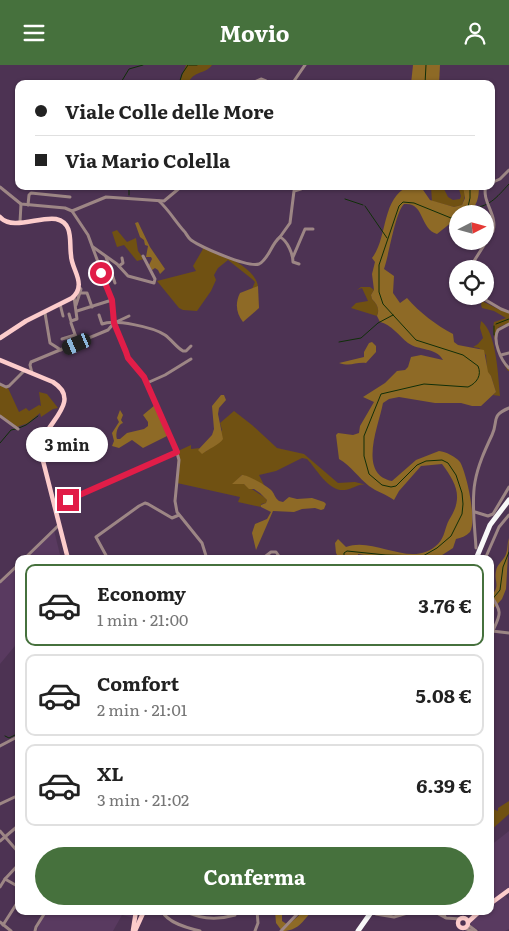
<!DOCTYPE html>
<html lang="it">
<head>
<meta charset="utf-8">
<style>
  :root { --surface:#fff; --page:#f6f6f6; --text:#222; --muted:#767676; --line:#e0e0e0; --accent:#46713d }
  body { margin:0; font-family:Literata,serif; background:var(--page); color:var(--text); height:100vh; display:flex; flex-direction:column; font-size:19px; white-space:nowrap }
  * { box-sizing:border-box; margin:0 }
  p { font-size:16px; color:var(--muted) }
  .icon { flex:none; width:28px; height:28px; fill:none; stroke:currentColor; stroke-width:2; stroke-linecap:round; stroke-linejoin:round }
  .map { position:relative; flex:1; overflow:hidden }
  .drawer { position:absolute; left:15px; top:490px; width:479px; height:360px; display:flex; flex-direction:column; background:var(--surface); border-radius:10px; box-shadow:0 1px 4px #0004 }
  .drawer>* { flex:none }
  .guide { position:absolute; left:15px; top:15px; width:480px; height:110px; border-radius:10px; box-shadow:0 1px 4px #0004; display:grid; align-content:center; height:110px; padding:0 20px; background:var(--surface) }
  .needle { width:32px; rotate:84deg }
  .fabs { position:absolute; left:449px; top:140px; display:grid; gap:10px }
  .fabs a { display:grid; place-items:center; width:45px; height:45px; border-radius:50%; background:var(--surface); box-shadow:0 1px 4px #0004; font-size:25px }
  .end { position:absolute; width:22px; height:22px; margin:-11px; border:6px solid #e11d48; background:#fff; box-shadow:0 0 0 2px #fff }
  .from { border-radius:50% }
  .bubble { position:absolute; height:35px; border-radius:18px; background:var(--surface); box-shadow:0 1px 4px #0004; font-size:16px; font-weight:700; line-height:35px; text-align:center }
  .car { position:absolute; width:15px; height:30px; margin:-15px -8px; border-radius:6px; box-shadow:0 0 4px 1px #0007; background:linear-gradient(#222 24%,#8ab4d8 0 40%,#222 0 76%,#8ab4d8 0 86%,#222 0) }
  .guide b { display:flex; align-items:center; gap:18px; height:48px; font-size:19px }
  .guide b+b { border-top:1px solid var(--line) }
  .guide i { width:12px; height:12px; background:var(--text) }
  ul { padding:9px 0 0; list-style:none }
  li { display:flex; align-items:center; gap:15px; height:82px; margin:0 10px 8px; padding:0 10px; border:2px solid var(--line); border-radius:10px }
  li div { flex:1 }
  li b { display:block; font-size:19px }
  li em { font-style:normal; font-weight:700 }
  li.on { border-color:var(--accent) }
  li>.icon { width:45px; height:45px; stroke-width:1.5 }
  .action { display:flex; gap:10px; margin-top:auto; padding:10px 20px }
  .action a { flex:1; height:58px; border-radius:30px; background:var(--accent); color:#fff; font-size:20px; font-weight:700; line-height:58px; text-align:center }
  header { display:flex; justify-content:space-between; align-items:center; height:65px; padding:0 20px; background:var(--accent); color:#fff; font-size:22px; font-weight:700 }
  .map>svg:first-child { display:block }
</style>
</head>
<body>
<header><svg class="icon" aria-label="menu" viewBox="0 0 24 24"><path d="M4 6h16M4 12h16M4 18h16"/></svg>Movio<svg class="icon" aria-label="person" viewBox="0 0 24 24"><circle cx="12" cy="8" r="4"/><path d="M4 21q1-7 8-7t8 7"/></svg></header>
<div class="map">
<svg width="509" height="866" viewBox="0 0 509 866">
  <rect width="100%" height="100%" fill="#4d3353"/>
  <g fill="#593a60">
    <path d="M54 465 61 494H25Z"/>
    <path d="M19 500V576L0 599V518Z"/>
    <path d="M509 766V823L490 837V781Z"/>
    <path d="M505 830 509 835V864L505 866H480L472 861 471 859 472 855 484 846H490V841Z"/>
    <path d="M44 846H135L134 853 122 850 113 866H37Z"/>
  </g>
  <g fill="#705112">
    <path d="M186 0H212C205 10 193 5 188 19H179Z"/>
    <path d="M458 121H463C466 128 465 133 462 140L454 142 432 136 431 122H443L448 132 453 135 460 134 461 131Z"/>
    <path d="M117 165 127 177 136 173 138 186 144 194 137 196 124 180 117 182 112 167Z"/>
    <path d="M200 180C218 188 254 200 258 221L252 224 255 217 252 214 228 195 218 203 214 210 216 215 211 226 197 246 183 245 179 243 157 216 196 206 193 201 203 184Z"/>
    <path d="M361 222H370L374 225 371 230 372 234C377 239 380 244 377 251L351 243 356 238 368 236 362 223 357 225Z"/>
    <path d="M482 236 500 245 509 247V258L499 262 495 269 503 297 509 304V306H508C500 293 491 272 494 257L506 253 494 246 482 243 481 240Z"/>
    <path d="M481 256C497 267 498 313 500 331L493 330 496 327 491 311 487 307 486 290 479 283 473 282 478 279 483 273 480 263Z"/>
    <path d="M0 320 8 323 19 347 26 343 29 346 39 340 41 341 39 327 47 329 58 343 53 344 41 352 40 348 28 358 17 362 0 350Z"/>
    <path d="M234 346 252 360 277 383 304 389 338 418 355 417 367 420C358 418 354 424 345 425 328 427 317 404 307 394L302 393 276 406 259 410 264 420 242 410 233 419H244L264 432 267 435 266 438 261 439V442L238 437 240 432 177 418 178 386 191 380V384L200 383 198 385 205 387 214 380 222 365 220 358Z"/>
    <path d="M509 736V749L490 766V743L498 746V743Z"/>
  </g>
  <g fill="#8e6a26">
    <path d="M413 0H440L439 19H411Z"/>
    <path d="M409 121 421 122 430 135 454 142 462 140 465 133 463 121H479C479 136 475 149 458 149L457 153 437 169C419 163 425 137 404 139 395 148 389 190 384 204L394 211 393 228 400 238 407 233C420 248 436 260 453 269L454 277 458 280 484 285 488 307 491 311 496 327 481 341H472L461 338H435L399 332 389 334 383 338C379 360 357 409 392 416L416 395 439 386C446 387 455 391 460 397 467 409 477 456 470 467 466 471 461 473 456 474L453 483 436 494H389L358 489V494H339L336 488 335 478 338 474 346 482C375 471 412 505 438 479 445 472 445 462 449 455 464 432 456 418 442 399L421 401 399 426 394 435C386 429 377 427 369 421 359 413 351 401 339 394L336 370 338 368 353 370 359 368 360 361 374 337 363 332 385 318 397 306 405 305 408 302 411 292 421 290 443 295C436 282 419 286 408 278 399 271 391 259 380 257L377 251C380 244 377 239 372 234L371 230 374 225 372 209 375 197 372 193C388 173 381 133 409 121Z"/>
    <path d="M138 157 150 182 165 204 160 209 158 205 155 203 152 205 149 200 152 194 151 192H146L148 181 145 180 144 175 140 172 135 158Z"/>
    <path d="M258 221 259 243 243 257C236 248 235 238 240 228Z"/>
    <path d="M372 277 376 281V287L366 298C355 297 351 302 339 298L364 292V287L369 278Z"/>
    <path d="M221 330H224L226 335 219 343 218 349 223 374C220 379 207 385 202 389L198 385 212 370 214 364 212 341Z"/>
    <path d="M155 340 169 370 143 383 132 375 119 383 112 381 114 376 112 368 119 357 117 353 120 345 123 350 121 355 123 358C118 359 115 369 117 374H120L127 368 144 364 148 361V357L143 350Z"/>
    <path d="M242 410C248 410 268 421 272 426 275 430 275 433 279 436L283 437 289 432 297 434 312 433 324 437 326 439 324 444 321 445 315 443 302 444 294 447 273 446 256 485 252 468 255 459 267 454 271 447 261 442V440L266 438 267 435 260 428 254 424H249L244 419H232Z"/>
    <path d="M509 473 506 524 502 534 490 547V528L493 529C500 520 494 516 496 506 497 499 504 495 506 489 508 484 507 478 509 473Z"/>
    <path d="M275 846 282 847V856L288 860 304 846H312C302 857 298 866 282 866L276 858Z"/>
  </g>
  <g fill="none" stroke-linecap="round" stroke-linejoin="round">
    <g stroke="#102f09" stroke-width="1">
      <path d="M189 0H197"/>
      <path d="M120 19 129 4 143 0"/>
      <path d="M179 19 182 9 188 0"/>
      <path d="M425 19 426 0"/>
      <path d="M129 130V121"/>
      <path d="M345 134 363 140"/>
      <path d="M365 141 387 173"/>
      <path d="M469 143C489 143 496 133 509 119"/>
      <path d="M496 259 509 254"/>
      <path d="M494 261V270"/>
      <path d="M339 277 361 273 378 258 393 250"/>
      <path d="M19 363 26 360 38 351"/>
      <path d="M0 378 11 365 16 364"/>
      <path d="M344 494V488L347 486 386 490 423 491 437 483 451 471 462 449 463 439 462 428 456 410 448 398 442 395 426 396 417 400 396 421 391 422 382 420 369 409 364 391V371L381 329 424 319 468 322C477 318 482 310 478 301L463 290 416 275 383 239 379 227V200L399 141 403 137 414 138 451 153 462 146H467L470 133V121"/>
      <path d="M490 537 500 525 503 502 509 487"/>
      <path d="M5 671 9 673 19 668"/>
    </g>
    <g stroke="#9d8685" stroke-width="3">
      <path d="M250 19 261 14 266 16 268 19"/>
      <path d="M292 19 305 0"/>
      <path d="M491 118 500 114 509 105"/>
      <path d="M0 122 21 139 65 143 72 146 88 170 112 235 114 258 108 265 31 297 30 300 32 308"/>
      <path d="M159 136C169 145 175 156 184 166 186 168 188 173 191 175 201 182 248 203 259 199 269 194 271 179 280 172 288 176 293 190 293 197L299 199"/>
      <path d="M28 140 29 130 31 128 70 132"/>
      <path d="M72 146 106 132 164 136 182 121"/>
      <path d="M20 157 21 139"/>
      <path d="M280 172 290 158 294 126 301 124"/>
      <path d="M93 182 117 199 128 211 154 218 155 214 143 191"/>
      <path d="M106 192 115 218"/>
      <path d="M293 192 305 164H313"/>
      <path d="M119 201 123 198 122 193"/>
      <path d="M469 204 493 166C498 150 481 136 486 121"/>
      <path d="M80 228H87L92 242"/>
      <path d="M479 231 501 244 509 247"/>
      <path d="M60 239 63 251"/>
      <path d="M76 240 81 224 79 222"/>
      <path d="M77 246 112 235"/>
      <path d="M45 248 50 278 61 285"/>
      <path d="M69 249 71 256 77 254 74 232"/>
      <path d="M99 250 102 259C115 254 153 262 165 270 172 275 176 282 183 286H186L191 281"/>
      <path d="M71 258 78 278"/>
      <path d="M114 258 128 293 144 312 176 384 179 395 175 436 177 447 202 478 207 494"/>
      <path d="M114 258 129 251"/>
      <path d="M509 259 498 265C492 275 501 296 509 303"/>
      <path d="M62 274 75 270"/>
      <path d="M501 290 509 288"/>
      <path d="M147 318 165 310 191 294"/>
      <path d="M0 319 6 322 9 321 24 306"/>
      <path d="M0 351 18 364"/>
      <path d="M54 441 177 387"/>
      <path d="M475 447 488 451 493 449 509 422"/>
      <path d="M476 483C475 463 471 438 475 417 478 400 485 385 492 370 499 355 490 351 509 343"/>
      <path d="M24 494 59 460"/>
      <path d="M108 494 96 472 139 441 145 438 148 439 172 453 179 450"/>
      <path d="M262 494 271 487H276L281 494"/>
      <path d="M485 494 499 462 509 450"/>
      <path d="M0 517 19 499"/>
      <path d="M490 530C505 549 499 551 490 572"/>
      <path d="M492 566 509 568"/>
      <path d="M0 681 19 671"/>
      <path d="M0 739 19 730"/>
      <path d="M0 766 19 788"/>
      <path d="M0 776 19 760"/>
      <path d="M5 814 19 799"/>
      <path d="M0 822 5 814 19 822"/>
      <path d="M162 846C168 858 187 863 200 866"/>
      <path d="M184 846C200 854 218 855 235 850V846"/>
      <path d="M433 846 446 853 460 854"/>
      <path d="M443 846 445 852"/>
      <path d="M376 849 394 852 414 846"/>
      <path d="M0 857 11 866"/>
      <path d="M3 860 19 835"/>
      <path d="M468 860 476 866"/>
      <path d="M464 863 472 866"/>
      <path d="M35 866 36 862 46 846"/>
      <path d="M255 866 258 858 257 846"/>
      <path d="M281 866 300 846"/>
    </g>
    <g stroke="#fccccb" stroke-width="4.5">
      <path d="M0 152C12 166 40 151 56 154 74 158 69 177 71 190 71 195 73 200 75 205 79 215 82 224 72 233L26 256 0 273"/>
      <path d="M0 295 53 317C80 334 52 354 44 372 42 378 41 383 41 388L68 494"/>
      <path d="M490 839 509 825"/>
      <circle cx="463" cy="858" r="5"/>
      <path d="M468 857 480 846"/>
      <path d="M133 865 136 846"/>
      <path d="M135 866 144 846"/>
    </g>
    <g stroke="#f8f8f8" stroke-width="5">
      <path d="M476 494 490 460 509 435"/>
      <path d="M358 866 372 846"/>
    </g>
  </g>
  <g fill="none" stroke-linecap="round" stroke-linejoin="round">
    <path stroke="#e11d48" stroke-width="6" d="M68 435 177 387 144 312 128 293 126 287 114 258 112 235 101 208"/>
  </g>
</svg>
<div class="fabs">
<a><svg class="needle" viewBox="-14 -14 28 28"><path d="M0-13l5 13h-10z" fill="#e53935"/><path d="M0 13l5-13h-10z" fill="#767676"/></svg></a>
<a><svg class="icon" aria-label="locate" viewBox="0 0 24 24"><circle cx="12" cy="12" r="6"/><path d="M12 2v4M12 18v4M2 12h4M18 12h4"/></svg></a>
</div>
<i class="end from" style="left:101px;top:208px"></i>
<i class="end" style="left:68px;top:435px"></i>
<div class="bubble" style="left:26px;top:362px;width:82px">3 min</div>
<i class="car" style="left:77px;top:279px;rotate:247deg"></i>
<div class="guide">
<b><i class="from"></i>Viale Colle delle More</b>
<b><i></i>Via Mario Colella</b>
</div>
<section class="drawer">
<ul>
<li class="on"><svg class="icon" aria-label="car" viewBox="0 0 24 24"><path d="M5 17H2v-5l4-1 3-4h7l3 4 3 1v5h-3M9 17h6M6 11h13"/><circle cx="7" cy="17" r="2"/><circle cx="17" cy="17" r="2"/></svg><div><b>Economy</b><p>1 min · 21:00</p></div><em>3.76 €</em></li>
<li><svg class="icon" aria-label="car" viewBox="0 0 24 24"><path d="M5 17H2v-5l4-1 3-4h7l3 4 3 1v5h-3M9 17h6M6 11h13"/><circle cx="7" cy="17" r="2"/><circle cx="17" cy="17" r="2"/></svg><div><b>Comfort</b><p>2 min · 21:01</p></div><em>5.08 €</em></li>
<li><svg class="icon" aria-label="car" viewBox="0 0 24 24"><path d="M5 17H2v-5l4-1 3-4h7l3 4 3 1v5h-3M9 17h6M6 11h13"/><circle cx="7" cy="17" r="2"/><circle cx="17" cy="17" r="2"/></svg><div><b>XL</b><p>3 min · 21:02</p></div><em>6.39 €</em></li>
</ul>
<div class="action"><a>Conferma</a></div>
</section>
</div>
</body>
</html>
